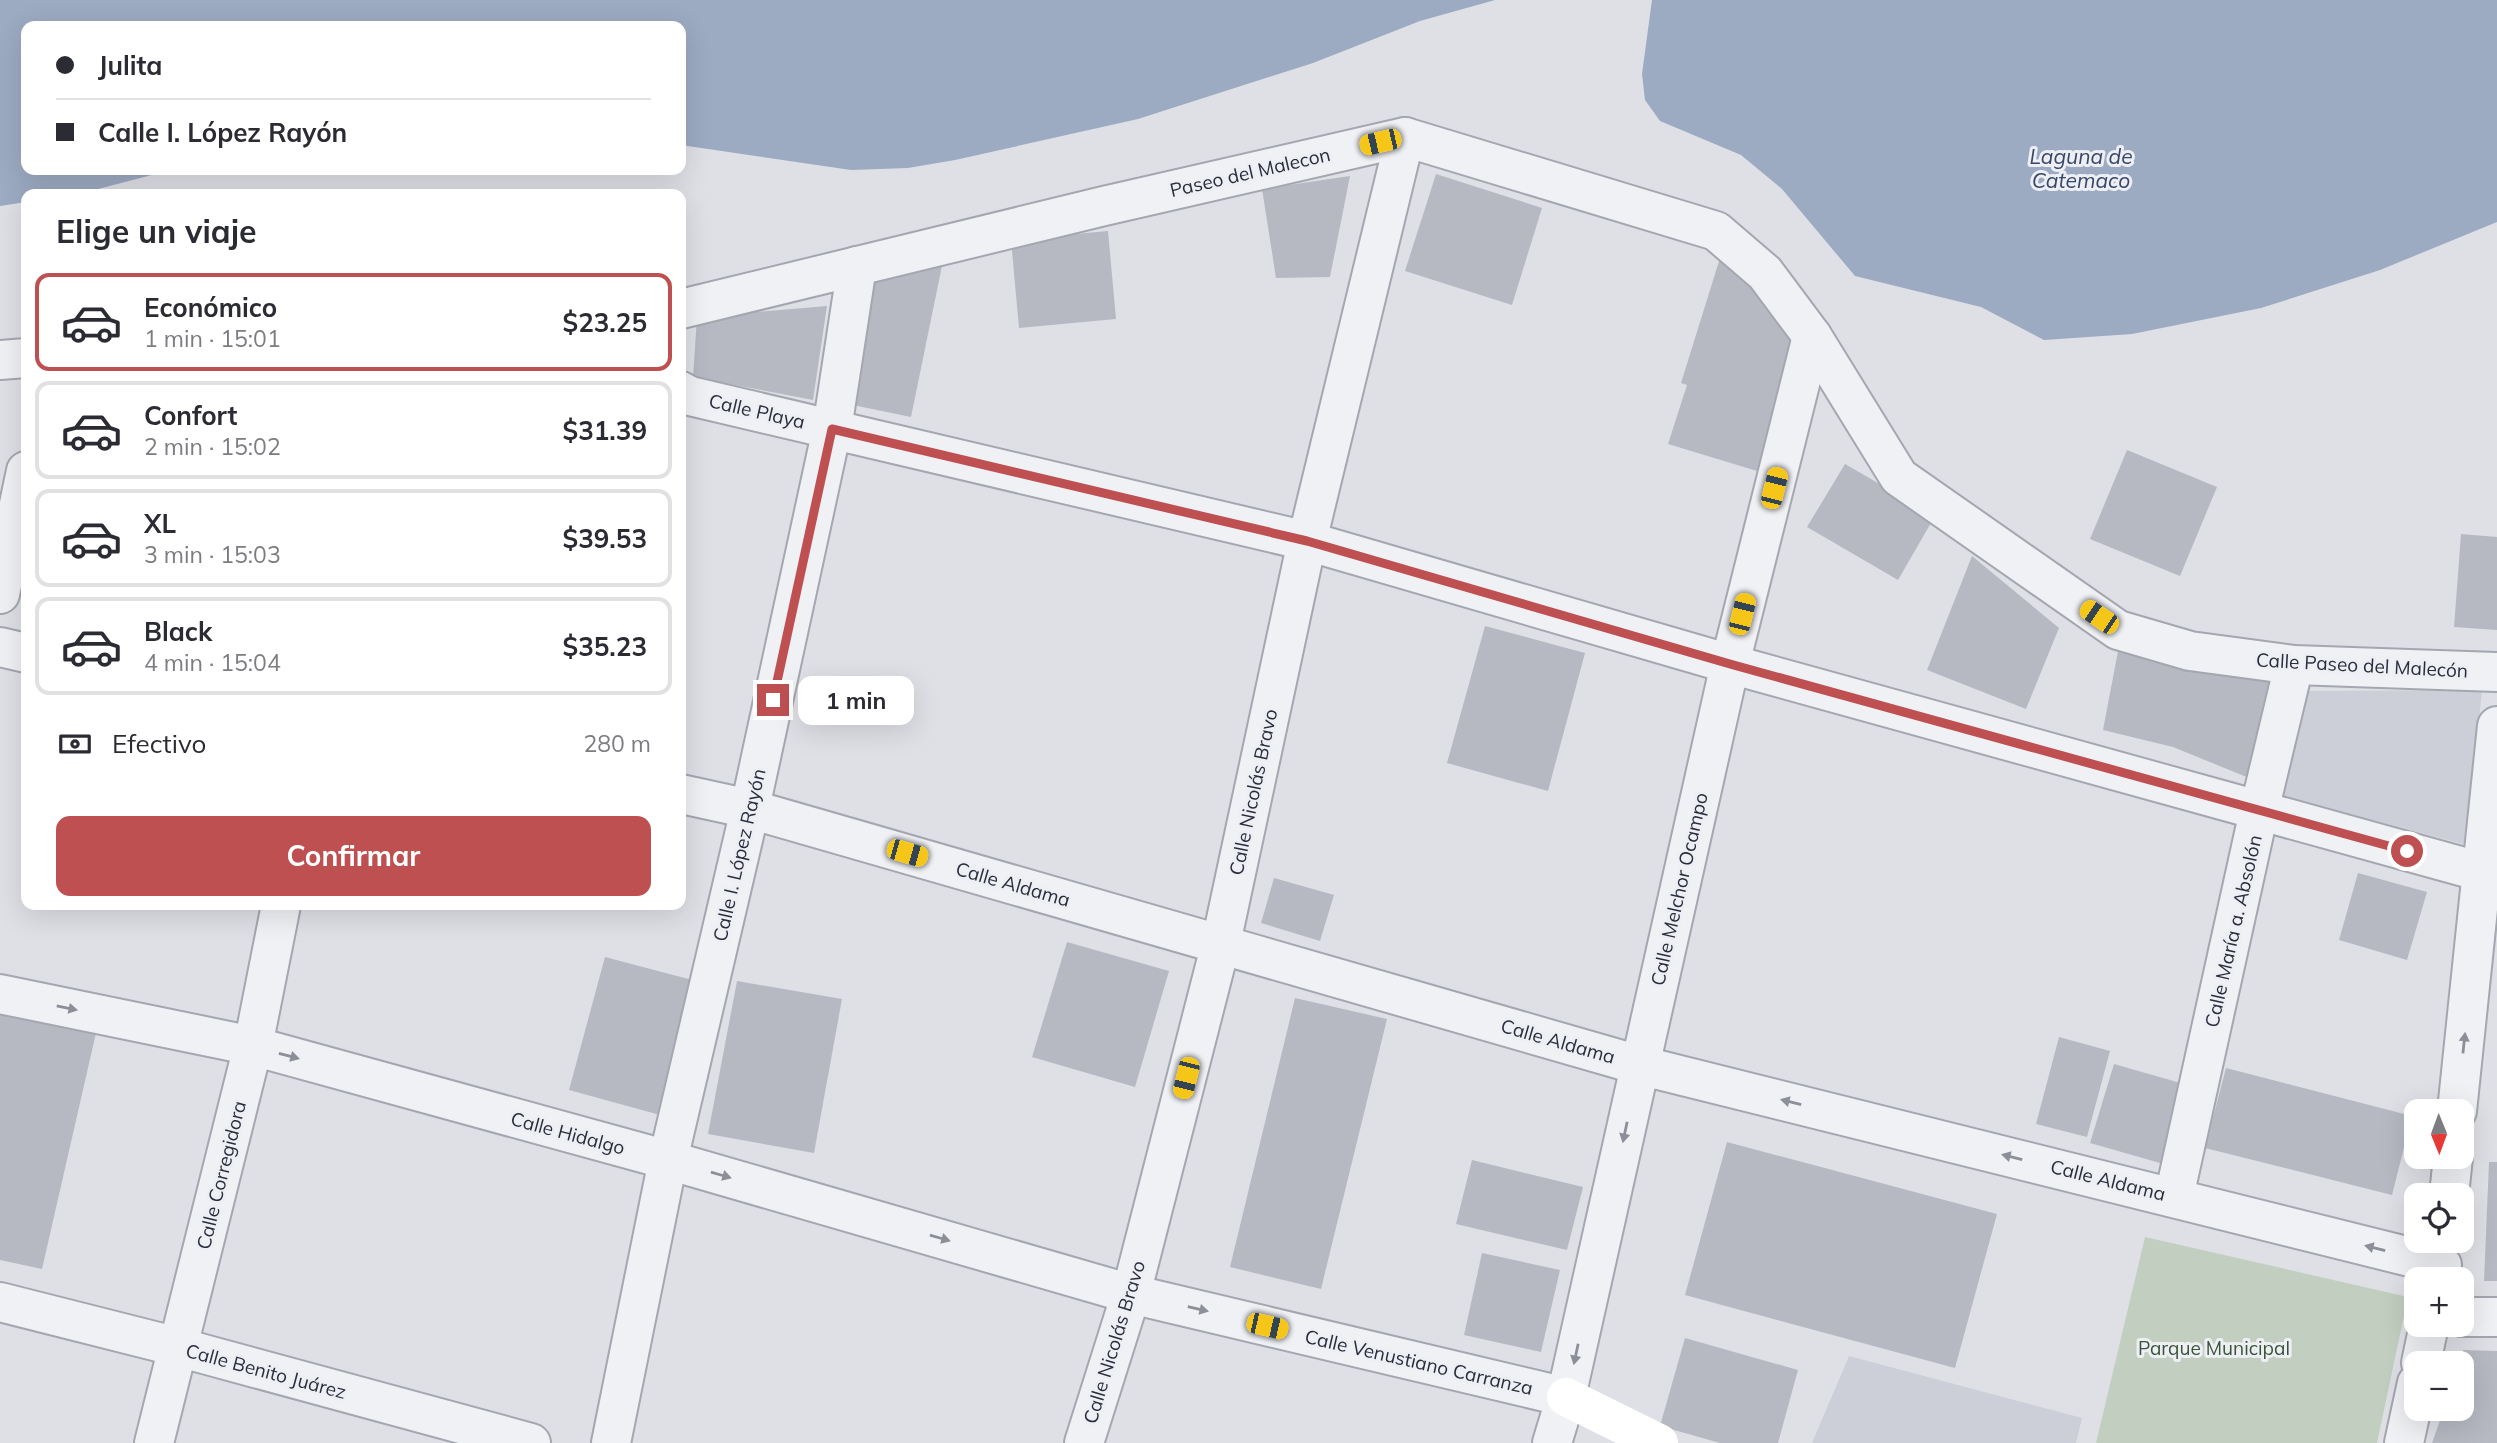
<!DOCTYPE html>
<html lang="es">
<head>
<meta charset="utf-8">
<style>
  :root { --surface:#fff; --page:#f7f7f7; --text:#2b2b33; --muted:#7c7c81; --line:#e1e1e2; --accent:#be5052 }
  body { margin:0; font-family:Mulish,sans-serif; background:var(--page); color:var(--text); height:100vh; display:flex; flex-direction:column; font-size:26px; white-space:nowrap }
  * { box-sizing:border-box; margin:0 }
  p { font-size:23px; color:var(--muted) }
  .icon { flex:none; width:38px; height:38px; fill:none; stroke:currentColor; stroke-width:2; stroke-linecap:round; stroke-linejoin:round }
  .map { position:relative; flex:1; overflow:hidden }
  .details { position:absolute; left:21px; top:189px; width:665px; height:721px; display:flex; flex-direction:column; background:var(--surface); border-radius:14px; box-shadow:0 7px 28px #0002 }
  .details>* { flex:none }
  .hud { position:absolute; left:21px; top:21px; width:665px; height:154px; border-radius:14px; box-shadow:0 7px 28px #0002; display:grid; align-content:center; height:154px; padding:0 35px; background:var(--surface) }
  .needle { width:46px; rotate:179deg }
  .fabs { position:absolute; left:2404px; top:1099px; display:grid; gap:14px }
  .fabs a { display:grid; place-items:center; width:70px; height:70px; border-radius:14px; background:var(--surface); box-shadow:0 7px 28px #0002; font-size:35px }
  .end { position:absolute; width:32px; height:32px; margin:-16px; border:9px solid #be5052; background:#fff; box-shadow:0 0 0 4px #fff }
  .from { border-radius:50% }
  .bubble { position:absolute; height:49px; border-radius:14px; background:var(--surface); box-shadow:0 7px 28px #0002; font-size:23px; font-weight:700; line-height:49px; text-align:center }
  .car { position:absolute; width:21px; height:42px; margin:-21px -10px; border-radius:9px; box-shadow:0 0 5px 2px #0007; background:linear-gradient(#f5c518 24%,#345 0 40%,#f5c518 0 76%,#345 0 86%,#f5c518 0) }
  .hud b { display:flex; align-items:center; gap:24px; height:66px; font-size:26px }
  .hud b+b { border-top:2px solid var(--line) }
  .hud i { width:18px; height:18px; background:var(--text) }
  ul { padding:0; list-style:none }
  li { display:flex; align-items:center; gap:21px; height:98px; margin:0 14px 10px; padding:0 21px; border:4px solid var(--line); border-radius:14px }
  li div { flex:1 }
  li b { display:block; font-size:26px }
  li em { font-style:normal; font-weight:700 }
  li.on { border-color:var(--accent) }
  li>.icon { width:63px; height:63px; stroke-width:1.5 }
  h2 { padding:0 35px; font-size:32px; line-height:84px }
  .pay { display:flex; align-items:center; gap:18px; height:77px; padding:0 35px; font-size:26px }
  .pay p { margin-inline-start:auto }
  .cta { display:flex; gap:14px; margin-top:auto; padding:14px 35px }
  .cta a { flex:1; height:80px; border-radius:14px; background:var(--accent); color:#fff; font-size:28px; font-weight:700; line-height:80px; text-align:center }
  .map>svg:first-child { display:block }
</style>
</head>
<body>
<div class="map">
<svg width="2497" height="1443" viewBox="0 0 2497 1443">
  <rect width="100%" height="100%" fill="#dee0e6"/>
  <g fill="#cccfd7">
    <path d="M2482 690 2467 845 2280 796 2306 691Z"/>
    <path d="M1849 1356 2082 1418 2076 1443H1812Z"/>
  </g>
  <path fill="#c2cfc0" d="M2145 1237 2408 1297 2377 1443H2096Z"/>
  <g fill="#9caac2">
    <path d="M0 0H1495L1420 21 1313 63 1138 119 955 160 908 168 851 170 681 145V26H26V170H171L98 189 69 194H26V202L0 206Z"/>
    <path d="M1652 0H2497V222L2380 270 2261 308 2132 334 2044 340 1981 307 1855 276 1782 189 1741 155 1660 121 1645 100 1642 74Z"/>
  </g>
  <g fill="#b6b9c2">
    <path d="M1436 174 1542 208 1512 305 1405 271Z"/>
    <path d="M1350 176 1330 277 1276 278 1262 189Z"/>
    <path d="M1108 231 1116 319 1019 328 1011 240Z"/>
    <path d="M1720 258 1799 331 1757 471 1668 444 1687 385 1681 383Z"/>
    <path d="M943 261 911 417 843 403 869 283Z"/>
    <path d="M827 306 813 400 693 377 697 317Z"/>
    <path d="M2127 450 2217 487 2180 576 2090 539Z"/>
    <path d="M1845 464 1935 516 1898 580 1807 527Z"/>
    <path d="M2461 534 2497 537V630L2454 627Z"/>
    <path d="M1972 556 2059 628 2026 709 1927 670Z"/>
    <path d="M1485 626 1585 653 1548 791 1447 763Z"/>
    <path d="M2118 651 2188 665 2281 677 2254 780 2173 747 2103 730Z"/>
    <path d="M2358 873 2427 892 2407 960 2339 940Z"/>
    <path d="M1274 878 1334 895 1320 941 1261 923Z"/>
    <path d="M1067 942 1169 971 1135 1087 1032 1057Z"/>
    <path d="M605 957 696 981 660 1115 569 1090Z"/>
    <path d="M737 981 842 999 814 1153 708 1134Z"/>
    <path d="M1295 998 1387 1019 1321 1289 1230 1267Z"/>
    <path d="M0 1011 96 1033 42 1269 0 1260Z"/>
    <path d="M2059 1037 2110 1051 2087 1137 2036 1124Z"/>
    <path d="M2114 1064 2198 1088 2174 1167 2090 1143Z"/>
    <path d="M2226 1068 2412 1116 2392 1195 2205 1148Z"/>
    <path d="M1727 1142 1997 1214 1955 1368 1685 1295Z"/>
    <path d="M1472 1160 1583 1187 1567 1250 1456 1224Z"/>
    <path d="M2489 1162H2497V1281H2484Z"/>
    <path d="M1482 1253 1560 1270 1541 1352 1464 1335Z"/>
    <path d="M1685 1338 1798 1370 1778 1443H1720L1660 1426Z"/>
    <path d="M2463 1350 2497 1351V1443H2432L2444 1409H2462V1363H2459Z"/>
  </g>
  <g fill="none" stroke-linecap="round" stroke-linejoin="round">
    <g stroke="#a4a7af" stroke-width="42">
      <g id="street">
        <path d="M681 309 1104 206 1405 137 1716 231 1765 273 1812 336 1899 477 2118 630 2190 651 2294 665 2497 672"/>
        <path d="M0 360 26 358"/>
        <path d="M681 391 690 396 1307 541 1730 664 2482 872H2497"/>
        <path d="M0 594 26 471"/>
        <path d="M0 647 26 653"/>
        <path d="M681 794 750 809 1639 1065 2442 1265"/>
        <path d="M0 994 253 1046 668 1160 1131 1294 1566 1397"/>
        <path d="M2457 1111 2497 726"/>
        <path d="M2449 1195 2453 1157"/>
        <path d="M2174 1197 2259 811 2294 665"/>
        <path d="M0 1302 178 1347 531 1443"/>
        <path d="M2462 1317H2497"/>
        <path d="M2421 1363 2429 1325"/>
        <path d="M154 1443 253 1046 281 905"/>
        <path d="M611 1443 668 1160 745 831 832 429 857 266"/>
        <path d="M1084 1443 1131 1294 1221 943 1307 541 1405 137"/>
        <path d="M1552 1443 1566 1397 1730 664 1812 336"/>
        <path d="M2404 1443 2417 1383"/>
      </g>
    </g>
    <use href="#street" stroke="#f0f1f5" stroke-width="38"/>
    <path stroke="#fff" stroke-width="38" d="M1566 1397 1659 1443"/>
  </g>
  <defs><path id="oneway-solid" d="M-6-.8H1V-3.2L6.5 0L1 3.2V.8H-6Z" transform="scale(1.75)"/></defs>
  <g fill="#8c8f98">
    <use href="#oneway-solid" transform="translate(67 1008) rotate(12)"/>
    <use href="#oneway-solid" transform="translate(2464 1043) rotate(-84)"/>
    <use href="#oneway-solid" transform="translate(289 1056) rotate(15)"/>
    <use href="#oneway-solid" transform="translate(1791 1102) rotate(-166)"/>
    <use href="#oneway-solid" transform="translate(1625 1132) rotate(102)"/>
    <use href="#oneway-solid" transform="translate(2012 1157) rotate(-166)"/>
    <use href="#oneway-solid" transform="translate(721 1175) rotate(16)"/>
    <use href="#oneway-solid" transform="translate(940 1238) rotate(16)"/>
    <use href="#oneway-solid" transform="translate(2375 1248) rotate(-166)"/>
    <use href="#oneway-solid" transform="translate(1198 1309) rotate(13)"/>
    <use href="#oneway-solid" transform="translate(1576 1354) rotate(102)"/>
  </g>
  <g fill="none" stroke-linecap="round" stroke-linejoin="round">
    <path stroke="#be5052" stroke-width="9" d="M773 700 832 429 1307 541 1730 664 2407 851"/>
  </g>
  <g text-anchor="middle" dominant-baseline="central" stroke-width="6" stroke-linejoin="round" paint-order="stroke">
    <g font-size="19" fill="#292d3b" stroke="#edeff4">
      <text transform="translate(1250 172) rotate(-13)">Paseo del Malecon</text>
      <text transform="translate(757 411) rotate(13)">Calle Playa</text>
      <text transform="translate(2362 665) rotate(3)">Calle Paseo del Malecón</text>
      <text transform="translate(1253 792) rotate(-78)">Calle Nicolás Bravo</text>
      <text transform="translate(739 855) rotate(-77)">Calle I. López Rayón</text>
      <text transform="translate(1013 884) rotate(16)">Calle Aldama</text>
      <text transform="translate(1679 889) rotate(-77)">Calle Melchor Ocampo</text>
      <text transform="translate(2233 931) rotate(-77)">Calle María a. Absolón</text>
      <text transform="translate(1558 1041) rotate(16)">Calle Aldama</text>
      <text transform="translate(568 1133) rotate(15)">Calle Hidalgo</text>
      <text transform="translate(221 1175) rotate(-76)">Calle Corregidora</text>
      <text transform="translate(2108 1180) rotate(14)">Calle Aldama</text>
      <text transform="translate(1114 1342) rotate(-73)">Calle Nicolás Bravo</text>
      <text transform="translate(1419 1362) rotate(13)">Calle Venustiano Carranza</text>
      <text transform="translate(266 1371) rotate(15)">Calle Benito Juárez</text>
    </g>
    <g font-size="19" fill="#3a5538" stroke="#edeff4">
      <text x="2214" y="1348">Parque Municipal</text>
    </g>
    <g font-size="21" font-style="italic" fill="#38486a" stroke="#edeff4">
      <text x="2081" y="156">Laguna de<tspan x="2081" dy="24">Catemaco</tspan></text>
    </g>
  </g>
</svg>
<div class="fabs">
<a><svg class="needle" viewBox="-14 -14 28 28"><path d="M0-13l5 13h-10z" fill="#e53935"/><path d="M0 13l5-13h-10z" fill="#7c7c81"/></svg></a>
<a><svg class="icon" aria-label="locate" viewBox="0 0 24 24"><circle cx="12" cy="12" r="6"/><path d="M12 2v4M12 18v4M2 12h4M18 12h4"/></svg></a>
<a>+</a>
<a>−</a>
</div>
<i class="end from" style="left:2407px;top:851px"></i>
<i class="end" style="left:773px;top:700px"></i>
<div class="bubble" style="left:798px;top:676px;width:116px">1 min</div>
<i class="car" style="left:1380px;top:142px;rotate:257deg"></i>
<i class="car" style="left:1774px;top:488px;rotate:14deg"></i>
<i class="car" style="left:1742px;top:614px;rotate:14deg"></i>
<i class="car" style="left:2099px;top:617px;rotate:304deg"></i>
<i class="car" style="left:907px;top:853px;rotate:106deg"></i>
<i class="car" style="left:1186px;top:1078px;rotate:194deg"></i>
<i class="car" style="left:1267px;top:1326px;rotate:103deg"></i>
<div class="hud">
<b><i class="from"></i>Julita</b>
<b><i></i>Calle I. López Rayón</b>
</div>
<section class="details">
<h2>Elige un viaje</h2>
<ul>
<li class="on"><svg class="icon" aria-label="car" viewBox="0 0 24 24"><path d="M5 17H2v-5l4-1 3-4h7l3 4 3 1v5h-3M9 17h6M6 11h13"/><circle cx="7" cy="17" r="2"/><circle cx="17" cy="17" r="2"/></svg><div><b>Económico</b><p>1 min · 15:01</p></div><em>$23.25</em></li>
<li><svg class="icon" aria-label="car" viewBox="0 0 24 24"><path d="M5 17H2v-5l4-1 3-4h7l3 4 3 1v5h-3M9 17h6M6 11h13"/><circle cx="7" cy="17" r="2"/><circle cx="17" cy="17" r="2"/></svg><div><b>Confort</b><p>2 min · 15:02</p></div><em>$31.39</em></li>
<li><svg class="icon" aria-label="car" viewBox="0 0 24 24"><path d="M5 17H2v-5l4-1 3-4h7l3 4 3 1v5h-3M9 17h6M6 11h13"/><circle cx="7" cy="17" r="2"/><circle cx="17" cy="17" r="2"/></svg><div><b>XL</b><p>3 min · 15:03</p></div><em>$39.53</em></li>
<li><svg class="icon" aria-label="car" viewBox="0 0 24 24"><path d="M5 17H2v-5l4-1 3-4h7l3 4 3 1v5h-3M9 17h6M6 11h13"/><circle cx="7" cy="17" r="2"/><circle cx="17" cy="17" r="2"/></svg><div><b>Black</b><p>4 min · 15:04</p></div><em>$35.23</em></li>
</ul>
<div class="pay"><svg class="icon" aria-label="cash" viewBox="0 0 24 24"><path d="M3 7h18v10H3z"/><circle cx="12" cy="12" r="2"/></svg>Efectivo<p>280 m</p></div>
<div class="cta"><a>Confirmar</a></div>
</section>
</div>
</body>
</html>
